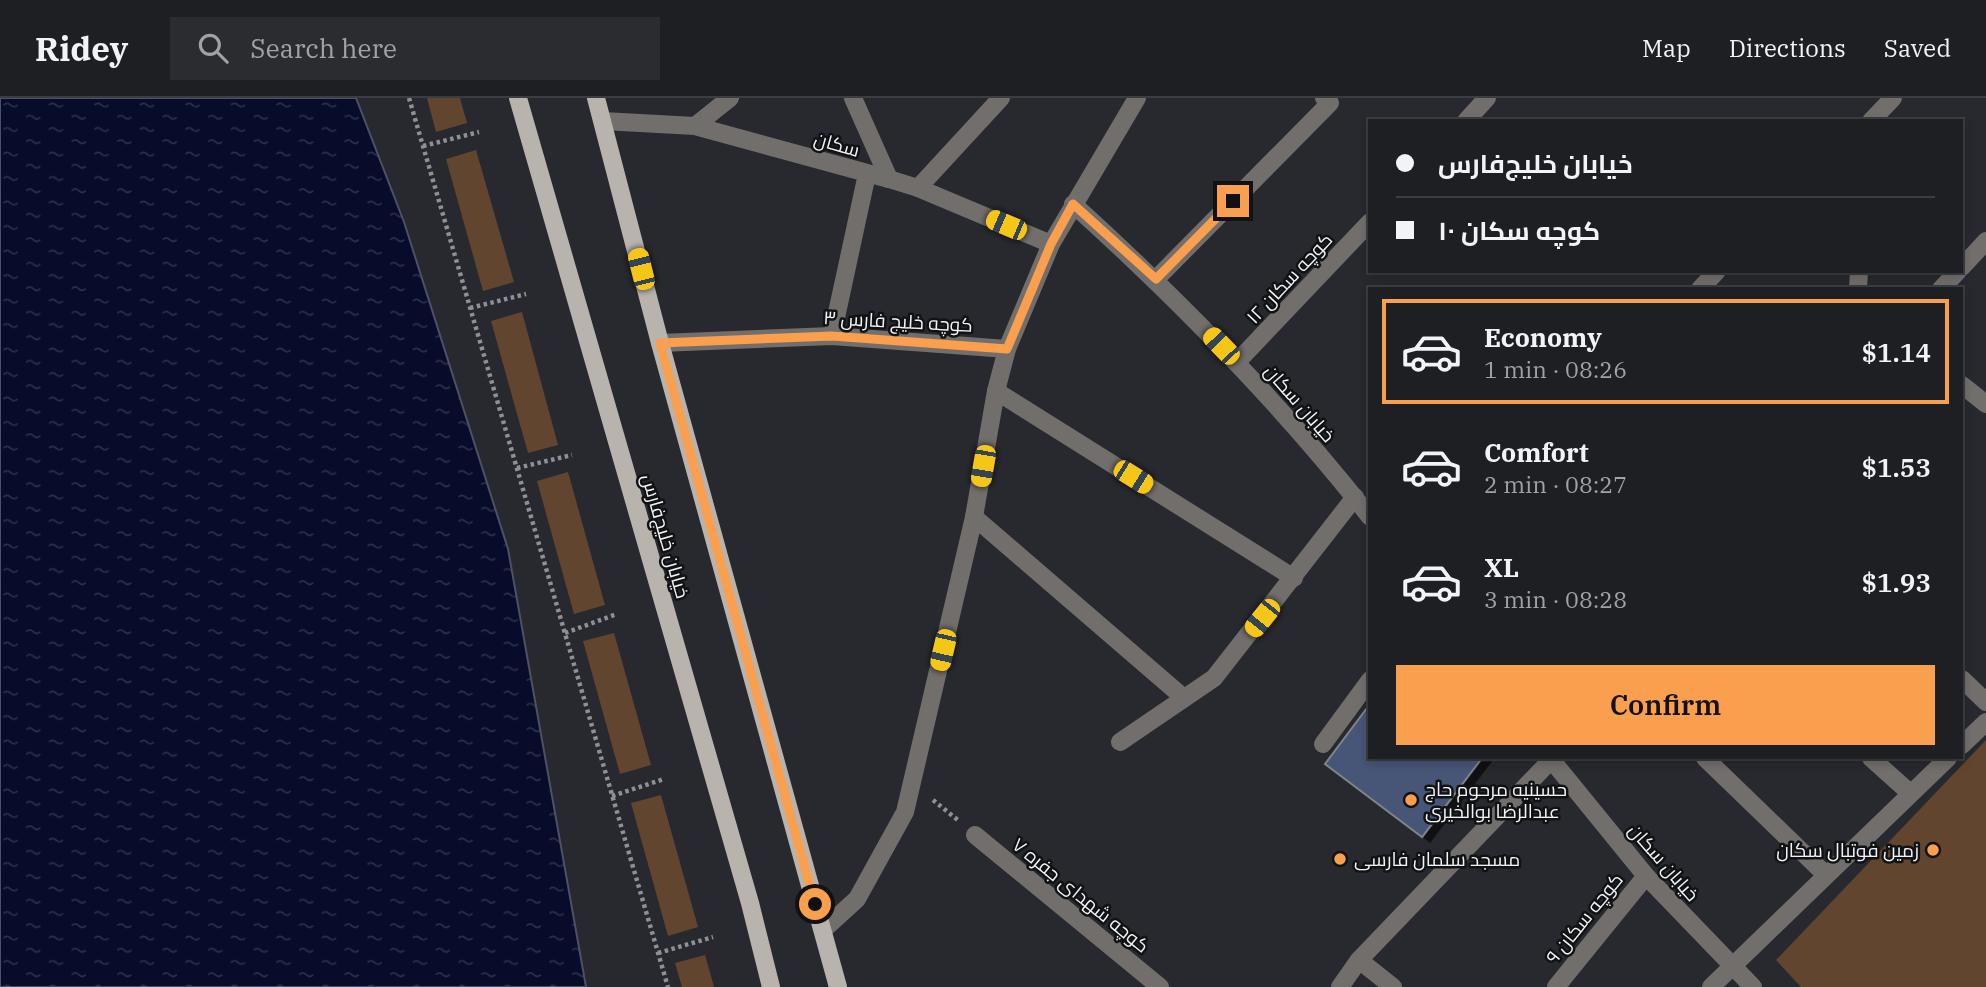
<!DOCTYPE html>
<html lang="en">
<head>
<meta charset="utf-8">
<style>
  :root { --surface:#1d1f23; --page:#2a2c30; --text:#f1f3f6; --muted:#a0a2a6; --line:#3b3d41; --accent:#fa9f4e }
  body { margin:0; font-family:"IBM Plex Serif",Cairo,serif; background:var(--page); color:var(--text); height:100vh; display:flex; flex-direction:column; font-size:26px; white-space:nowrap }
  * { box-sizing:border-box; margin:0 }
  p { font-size:23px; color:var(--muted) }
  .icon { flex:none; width:38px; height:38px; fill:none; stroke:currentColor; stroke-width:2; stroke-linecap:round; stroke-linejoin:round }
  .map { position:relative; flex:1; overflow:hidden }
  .side { position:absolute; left:1368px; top:189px; width:595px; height:472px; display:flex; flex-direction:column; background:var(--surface); border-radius:0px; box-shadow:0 4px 10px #0003,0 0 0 2px var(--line) }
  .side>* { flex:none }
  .hud { position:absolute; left:1368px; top:21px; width:595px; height:154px; border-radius:0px; box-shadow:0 4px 10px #0003,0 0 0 2px var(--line); display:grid; align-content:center; height:154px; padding:0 28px; background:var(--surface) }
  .end { position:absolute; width:32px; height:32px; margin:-16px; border:9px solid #fa9f4e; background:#111; box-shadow:0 0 0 4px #111 }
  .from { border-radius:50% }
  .car { position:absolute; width:21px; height:42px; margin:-21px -10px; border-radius:9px; box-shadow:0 0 5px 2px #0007; background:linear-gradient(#f5c518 24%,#345 0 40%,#f5c518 0 76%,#345 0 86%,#f5c518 0) }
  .hud b { display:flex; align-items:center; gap:24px; height:66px; font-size:26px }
  .hud b+b { border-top:2px solid var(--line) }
  .hud i { width:18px; height:18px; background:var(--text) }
  ul { padding:12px 0 0; list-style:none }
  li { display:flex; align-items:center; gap:21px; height:105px; margin:0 14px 10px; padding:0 14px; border:4px solid transparent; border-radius:0px }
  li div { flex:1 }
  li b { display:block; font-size:26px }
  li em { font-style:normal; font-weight:600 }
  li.on { border-color:var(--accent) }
  li>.icon { width:63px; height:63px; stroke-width:1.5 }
  .primary-button { display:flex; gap:14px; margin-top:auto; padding:14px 28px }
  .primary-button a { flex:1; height:80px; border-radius:0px; background:var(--accent); color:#111; font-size:28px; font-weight:600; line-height:80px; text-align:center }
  header { display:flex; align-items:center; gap:42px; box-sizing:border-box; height:98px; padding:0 35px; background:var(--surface); border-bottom:2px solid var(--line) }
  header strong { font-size:33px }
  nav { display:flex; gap:38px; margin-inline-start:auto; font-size:24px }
  .search { width:490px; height:63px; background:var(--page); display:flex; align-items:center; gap:18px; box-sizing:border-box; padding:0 24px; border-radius:0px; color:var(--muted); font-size:26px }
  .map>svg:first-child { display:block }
</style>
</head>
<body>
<header>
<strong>Ridey</strong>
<div class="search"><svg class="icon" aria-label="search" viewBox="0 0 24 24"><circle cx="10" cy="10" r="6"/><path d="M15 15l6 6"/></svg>Search here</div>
<nav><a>Map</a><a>Directions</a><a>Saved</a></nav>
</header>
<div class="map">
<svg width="1986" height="889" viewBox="0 0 1986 889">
  <defs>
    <pattern id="water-ripples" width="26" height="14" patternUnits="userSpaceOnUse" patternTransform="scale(1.75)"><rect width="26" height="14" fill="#060c29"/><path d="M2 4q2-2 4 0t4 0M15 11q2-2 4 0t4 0" fill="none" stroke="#2b3049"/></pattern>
    <filter id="shadow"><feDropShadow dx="8" dy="4.5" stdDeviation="0" flood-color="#0009"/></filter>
  </defs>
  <rect width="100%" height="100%" fill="#27292f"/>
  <g fill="#62452e">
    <path d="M427 0H460L467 25 436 34Z"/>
    <path d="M476 52 514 184 483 193 446 61Z"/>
    <path d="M522 214 558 347 528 355 491 223Z"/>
    <path d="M568 374 605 507 574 516 537 383Z"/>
    <path d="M614 535 651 667 620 676 583 543Z"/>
    <path d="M1986 642V889H1801L1776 862Z"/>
    <path d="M661 697 698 829 668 838 631 705Z"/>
    <path d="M705 857 714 889H682L675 865Z"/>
  </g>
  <path fill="url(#water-ripples)" stroke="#4d5167" stroke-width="2" d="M0 0H356L404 124 508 451 586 889H0Z"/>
  <path fill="#475477" stroke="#7f8289" stroke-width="2" filter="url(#shadow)" d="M1370 606V660H1482L1422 739 1325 666Z"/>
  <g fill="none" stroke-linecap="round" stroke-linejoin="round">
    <g stroke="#8e9095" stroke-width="4.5" stroke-dasharray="3.5 3.5" stroke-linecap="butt">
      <path d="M409 0 668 889"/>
      <path d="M423 48 479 34"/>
      <path d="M470 210 526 196"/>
      <path d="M517 370 572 357"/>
      <path d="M565 535 617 516"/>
      <path d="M612 698 664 681"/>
      <path d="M933 702 959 723"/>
      <path d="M658 855 713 839"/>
    </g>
    <g stroke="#716e6c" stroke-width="18">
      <path d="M853 0 889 81"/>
      <path d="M603 23 695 28 889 81 918 90 1051 146"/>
      <path d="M1466 23 1487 0"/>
      <path d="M1871 23 1893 0"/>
      <path d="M695 28 730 0"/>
      <path d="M918 90 1001 0"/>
      <path d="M1073 106C1180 203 1281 305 1370 419"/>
      <path d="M1962 169 1986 143"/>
      <path d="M1156 181 1330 5 1324 0"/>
      <path d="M1700 191 1717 173"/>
      <path d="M1858 191 1859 173"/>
      <path d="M1941 191 1958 173"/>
      <path d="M832 238 867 76"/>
      <path d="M660 245 832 238 1007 251"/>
      <path d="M1237 264 1370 124"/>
      <path d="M1962 287 1986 306"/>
      <path d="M996 293 1294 480"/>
      <path d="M974 419 1184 600"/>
      <path d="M1962 581 1986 604"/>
      <path d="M1120 644 1214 580 1355 399"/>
      <path d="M1323 646 1370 582"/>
      <path d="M1962 647 1986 624"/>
      <path d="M1550 660 1646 778 1753 889"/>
      <path d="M1705 660 1826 777"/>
      <path d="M1871 660 1910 695"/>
      <path d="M975 737 1160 889"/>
      <path d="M823 832 857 801 905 714 974 419 996 293 1007 251 1051 146 1137 0"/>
      <path d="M1359 862 1393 889"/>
      <path d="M1340 889 1359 862 1553 660"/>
      <path d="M1556 889 1646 778"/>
      <path d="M1711 889 1948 660"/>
    </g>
    <g stroke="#b9b3ae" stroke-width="18">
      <path d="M518 0 750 805 771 889"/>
      <path d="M596 0 660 245 838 889"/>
    </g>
  </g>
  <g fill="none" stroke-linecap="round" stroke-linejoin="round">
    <path stroke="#fa9f4e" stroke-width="9" d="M815 806 660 245 832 238 1007 251 1051 146 1073 106 1156 181 1233 103"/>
  </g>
  <g fill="#fa9f4e" stroke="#111214" stroke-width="2.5">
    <circle cx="1411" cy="702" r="7"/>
    <circle cx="1933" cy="752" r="7"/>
    <circle cx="1340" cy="761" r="7"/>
  </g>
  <g text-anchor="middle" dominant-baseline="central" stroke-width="5" stroke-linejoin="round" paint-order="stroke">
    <g font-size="19" fill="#f2f3f7" stroke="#111214">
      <text transform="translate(837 46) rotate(16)">سکان</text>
      <text transform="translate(1289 180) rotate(-47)">کوچه سکان ۱۲</text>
      <text transform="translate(898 223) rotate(3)">کوچه خلیج فارس ۳</text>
      <text transform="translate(1300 305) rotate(49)">خیابان سکان</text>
      <text transform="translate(666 438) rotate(74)">خیابان خلیج‌فارس</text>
      <text transform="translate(1664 764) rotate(49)">خیابان سکان</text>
      <text transform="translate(1081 797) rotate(39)">کوچه شهدای جفره ۷</text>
      <text transform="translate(1584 820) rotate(-51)">کوچه سکان ۹</text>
    </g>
    <g font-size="19" fill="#f2f3f7" stroke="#111214" text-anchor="start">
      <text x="1425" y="691">حسینیه مرحوم حاج<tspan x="1425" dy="22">عبدالرضا بوالخیری</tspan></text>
      <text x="1919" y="752" text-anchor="end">زمین فوتبال سکان</text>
      <text x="1354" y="761">مسجد سلمان فارسی</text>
    </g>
  </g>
</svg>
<i class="end from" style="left:815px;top:806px"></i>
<i class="end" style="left:1233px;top:103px"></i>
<i class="car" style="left:1006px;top:127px;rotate:293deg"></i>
<i class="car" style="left:641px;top:171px;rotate:346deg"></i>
<i class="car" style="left:1221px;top:248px;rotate:316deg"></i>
<i class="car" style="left:983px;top:368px;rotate:190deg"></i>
<i class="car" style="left:1133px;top:379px;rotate:122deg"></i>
<i class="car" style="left:1262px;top:520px;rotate:219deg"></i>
<i class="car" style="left:943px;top:552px;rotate:193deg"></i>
<div class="hud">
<b><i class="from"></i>خیابان خلیج‌فارس</b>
<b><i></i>کوچه سکان ۱۰</b>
</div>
<section class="side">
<ul>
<li class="on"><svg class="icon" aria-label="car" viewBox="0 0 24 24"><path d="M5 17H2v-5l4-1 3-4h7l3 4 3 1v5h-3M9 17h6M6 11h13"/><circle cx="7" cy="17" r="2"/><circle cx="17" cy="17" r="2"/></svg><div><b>Economy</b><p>1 min · 08:26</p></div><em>$1.14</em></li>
<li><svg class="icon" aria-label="car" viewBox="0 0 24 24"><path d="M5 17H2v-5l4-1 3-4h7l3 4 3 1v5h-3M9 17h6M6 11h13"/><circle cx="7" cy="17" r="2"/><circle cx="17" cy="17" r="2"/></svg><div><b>Comfort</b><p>2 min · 08:27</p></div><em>$1.53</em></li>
<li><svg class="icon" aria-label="car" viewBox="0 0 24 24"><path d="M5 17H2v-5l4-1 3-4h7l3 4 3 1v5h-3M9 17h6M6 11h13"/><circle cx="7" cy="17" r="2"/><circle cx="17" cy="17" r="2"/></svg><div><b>XL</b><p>3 min · 08:28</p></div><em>$1.93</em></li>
</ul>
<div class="primary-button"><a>Confirm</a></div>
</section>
</div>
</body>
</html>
